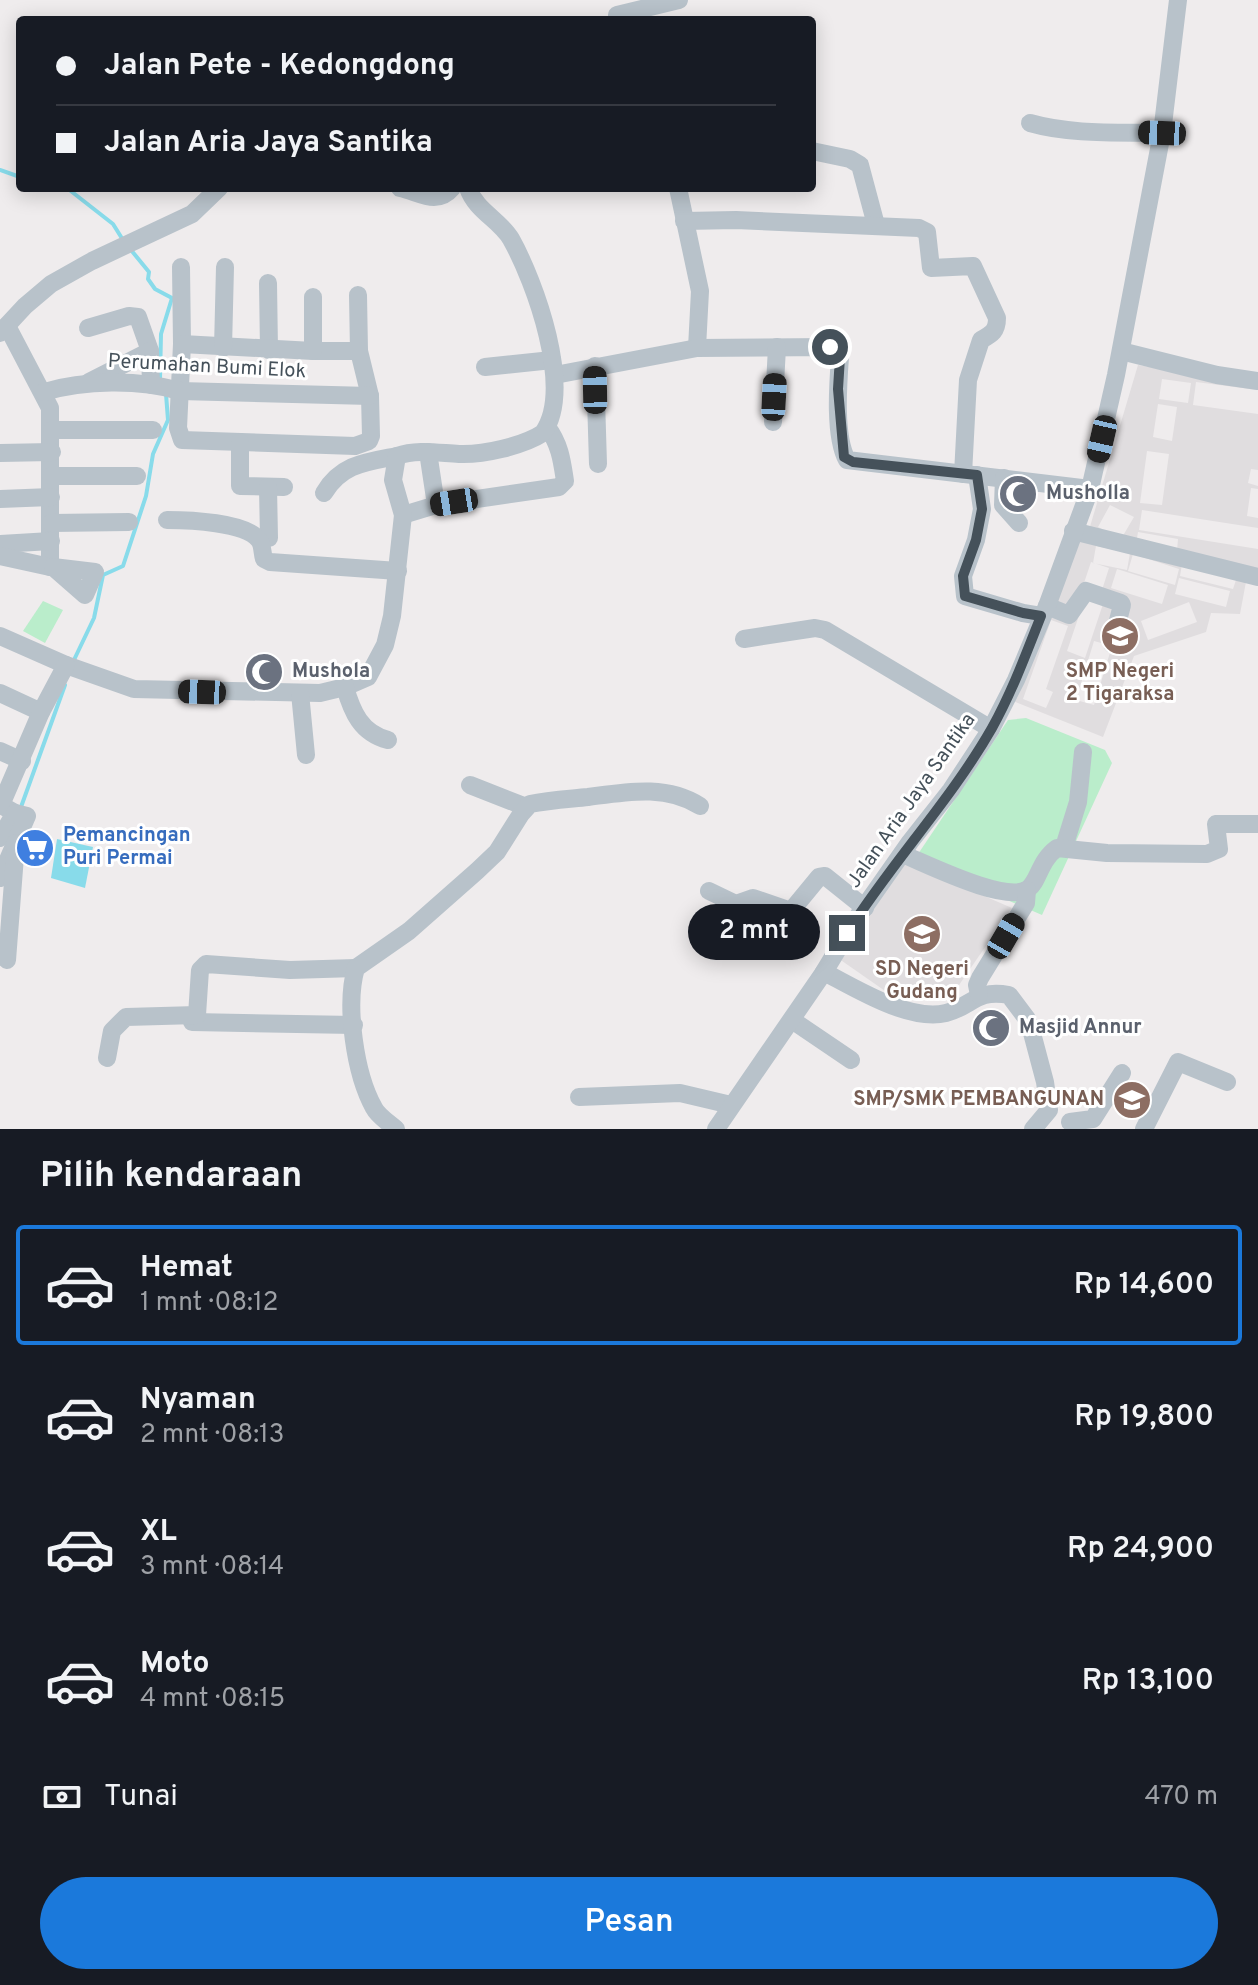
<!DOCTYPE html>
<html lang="id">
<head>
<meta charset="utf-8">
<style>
  :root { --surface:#171b24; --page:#20242c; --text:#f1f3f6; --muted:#9ea1a6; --line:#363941; --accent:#1b79db }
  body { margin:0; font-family:Overpass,sans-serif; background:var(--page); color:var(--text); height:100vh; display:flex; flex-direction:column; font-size:30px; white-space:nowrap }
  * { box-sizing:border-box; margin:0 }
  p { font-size:26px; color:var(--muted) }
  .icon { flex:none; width:44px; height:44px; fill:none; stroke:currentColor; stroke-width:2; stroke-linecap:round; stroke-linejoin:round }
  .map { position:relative; height:1129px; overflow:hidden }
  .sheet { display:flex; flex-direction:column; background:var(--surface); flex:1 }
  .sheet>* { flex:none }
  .top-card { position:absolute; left:16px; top:16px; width:800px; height:176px; border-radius:8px; box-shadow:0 4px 20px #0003; display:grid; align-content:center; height:176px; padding:0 40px; background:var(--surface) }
  .end { position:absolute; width:36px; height:36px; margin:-18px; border:10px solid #45515a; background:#fff; box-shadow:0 0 0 4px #fff }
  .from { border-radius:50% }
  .bubble { position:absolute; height:56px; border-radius:28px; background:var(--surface); box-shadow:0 4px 20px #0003; font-size:26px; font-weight:600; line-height:56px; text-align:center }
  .car { position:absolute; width:24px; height:48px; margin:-24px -12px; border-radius:10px; box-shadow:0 0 6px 2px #0007; background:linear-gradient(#222 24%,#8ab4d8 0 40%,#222 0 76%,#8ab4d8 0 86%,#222 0) }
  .top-card b { display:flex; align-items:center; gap:28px; height:76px; font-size:30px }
  .top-card b+b { border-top:2px solid var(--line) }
  .top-card i { width:20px; height:20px; background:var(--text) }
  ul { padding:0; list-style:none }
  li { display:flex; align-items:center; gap:24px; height:120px; margin:0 16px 12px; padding:0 24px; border:4px solid transparent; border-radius:8px }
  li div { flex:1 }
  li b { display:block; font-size:30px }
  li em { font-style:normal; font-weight:600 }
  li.active { border-color:var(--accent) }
  li>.icon { width:72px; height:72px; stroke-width:1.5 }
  h2 { padding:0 40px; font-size:36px; line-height:96px }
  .pay { display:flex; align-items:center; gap:20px; height:88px; padding:0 40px; font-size:30px }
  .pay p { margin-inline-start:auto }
  .cta { display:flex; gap:16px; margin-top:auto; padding:16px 40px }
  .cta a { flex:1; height:92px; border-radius:48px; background:var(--accent); color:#fff; font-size:32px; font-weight:600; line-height:92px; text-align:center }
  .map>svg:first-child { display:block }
</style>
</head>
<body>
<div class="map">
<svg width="1258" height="1129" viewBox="0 0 1258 1129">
  <rect width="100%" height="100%" fill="#efeced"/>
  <g fill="#e0dddf" fill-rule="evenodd">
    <path d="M1138 365 1258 385V390L1196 382 1193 405 1258 414V470L1251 469 1248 483 1258 486V489L1251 488 1247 516 1258 518V528L1142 510 1139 530 1258 549V571L1245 566 1133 547 1089 530ZM1162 379 1191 383 1188 403 1159 399ZM1158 404 1177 407 1172 441 1153 437ZM1147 451 1169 454 1162 505 1140 503ZM1110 505 1134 517 1121 539 1098 527ZM1138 532 1178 539 1177 551 1136 544Z"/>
    <path d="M1079 534 1248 571 1240 614 1211 613 1206 632 1134 656 1103 737 1013 701ZM1096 546 1130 553 1127 570 1093 563ZM1133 554 1179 569 1175 585 1128 571ZM1091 562 1109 568 1102 590 1084 583ZM1182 564 1237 577 1233 589 1180 576ZM1117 569 1168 585 1162 604 1111 588ZM1179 578 1230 591 1226 607 1175 594ZM1085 598 1103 604 1085 658 1067 651ZM1189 602 1197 622 1148 640 1141 621ZM1051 620 1068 626 1046 689 1053 692 1046 708 1023 699ZM1094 641 1112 646 1094 705 1076 700Z"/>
    <path d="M901 860 1012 908 948 1001 888 993 835 956Z"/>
  </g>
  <g fill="#baedcb">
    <path d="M43 601 63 610 45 643 23 631Z"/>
    <path d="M1026 718 1105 750 1112 763 1042 915 914 860 1008 720Z"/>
  </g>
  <path fill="#88dbea" d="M57 839 93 847 85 888 51 878Z"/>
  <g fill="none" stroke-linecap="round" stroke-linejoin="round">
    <g stroke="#88dbea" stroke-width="4">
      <path d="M0 170 20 177"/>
      <path d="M67 188 113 224 123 240"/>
      <path d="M131 250 149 272 148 279 155 289 172 298 161 334 160 379"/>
      <path d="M73 662 94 618 103 575 123 566 146 496 153 454 168 420 166 394"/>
      <path d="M21 807 65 685"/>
    </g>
    <g stroke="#b8c2ca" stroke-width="18">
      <path d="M617 15 679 0"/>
      <path d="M1030 123C1072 135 1119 132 1162 133"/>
      <path d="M812 151 850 159 860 165 876 225"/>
      <path d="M400 188C419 192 437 206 452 188"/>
      <path d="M678 188 700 291 697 348"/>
      <path d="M684 221 736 220 919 228 927 232 931 268 973 266 997 318C997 331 992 334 981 340L968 380 963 474"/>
      <path d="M181 267 182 344"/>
      <path d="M268 283 269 350"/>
      <path d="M358 295 359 351"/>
      <path d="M7 326 50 408V567H53"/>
      <path d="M88 328 129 316 138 317 150 351 151 385"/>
      <path d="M0 333 25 306 51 284 92 261 192 214 219 188"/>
      <path d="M182 344 313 351H359L370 396 371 436 369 441 355 446 182 440 178 428Z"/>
      <path d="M223 348 225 267"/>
      <path d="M313 351V297"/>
      <path d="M1121 351 1217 375 1258 381"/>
      <path d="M595 366 598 464"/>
      <path d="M485 367 552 360"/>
      <path d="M555 375 697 348 830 347 840 357C838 384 834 436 847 460L1090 489"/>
      <path d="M89 382 150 351"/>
      <path d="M44 392C84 380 139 379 180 391L370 396"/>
      <path d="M773 422 777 347"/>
      <path d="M52 430H153"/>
      <path d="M240 442V486L284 487"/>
      <path d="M428 452 436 505"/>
      <path d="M0 453 52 452"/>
      <path d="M977 475 982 509 976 540 963 576 965 596 1023 613 1041 616"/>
      <path d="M51 476H137"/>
      <path d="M1004 478 1003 505 1019 523"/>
      <path d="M268 487 269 538"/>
      <path d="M324 493C341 464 366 462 397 456"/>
      <path d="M0 499 51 497"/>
      <path d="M403 515 436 505 559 487 565 481C562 461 560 444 547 427"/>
      <path d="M167 520C188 520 246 522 259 540 263 545 262 553 264 559L270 562 398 571"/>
      <path d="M51 523 129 522"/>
      <path d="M1073 531 1258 577"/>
      <path d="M0 544 51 541"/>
      <path d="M0 556 50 567"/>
      <path d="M53 567 95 572 85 595Z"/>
      <path d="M1047 606 1069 615 1086 591 1121 603 1122 605 1112 644"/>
      <path d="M0 636 66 665 134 689 320 693 345 687 368 677 385 645 392 616 403 515 393 480 397 456C417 449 438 453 459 454 483 455 523 446 543 433 574 389 535 282 511 239 500 220 476 211 468 188"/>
      <path d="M744 639 815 628 825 630 991 729"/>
      <path d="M345 687C352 712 361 733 388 740"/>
      <path d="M0 693 41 712"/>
      <path d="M300 693 306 755"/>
      <path d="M0 751 22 761"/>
      <path d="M470 785 526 807"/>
      <path d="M0 838 15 813 1 805 41 712 66 665"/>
      <path d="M1064 847 1078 802 1083 752"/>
      <path d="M902 854C927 864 1006 904 1028 889 1039 881 1039 861 1057 848L1107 853 1207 854 1219 849 1216 824H1258"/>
      <path d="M0 878 27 816 15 813"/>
      <path d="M709 891 736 904 753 898 791 911 819 877 825 876 865 908"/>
      <path d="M7 960 16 843"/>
      <path d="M824 972C855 988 909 1022 946 1013 973 1006 975 989 1009 995L1027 1019 1032 1033 1045 1082 1049 1110 1033 1129"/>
      <path d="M979 995 977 985 980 978 1026 903 1027 890"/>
      <path d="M792 1020 851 1060"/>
      <path d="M192 1022 354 1025"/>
      <path d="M107 1058 112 1031 126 1017 197 1015 200 970 206 964 290 970 356 968"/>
      <path d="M579 1097 680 1093 731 1105"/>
      <path d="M1070 1122 1093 1119 1122 1073"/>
      <path d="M396 1129C389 1123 378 1116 374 1108 355 1074 345 1005 356 968L409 931 477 871 497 852 521 814 530 804C549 800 569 799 588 797 626 792 666 784 700 806"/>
      <path d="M716 1129 824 972 856 919 910 842 951 790 991 729 1016 680 1047 606 1090 489 1116 375 1162 133 1178 0"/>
      <path d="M1144 1129 1178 1062 1227 1082"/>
    </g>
  </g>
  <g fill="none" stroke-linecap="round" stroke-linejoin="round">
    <path stroke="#45515a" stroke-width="10" d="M830 347 840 357 838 389 844 457 853 462 977 475 982 509 976 540 963 576 965 596 1023 613 1041 616C1026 654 1012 692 992 728 951 800 892 862 847 933"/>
  </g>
  <defs>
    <g id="mosque-disc" transform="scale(2)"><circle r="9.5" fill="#6b7280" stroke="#fff"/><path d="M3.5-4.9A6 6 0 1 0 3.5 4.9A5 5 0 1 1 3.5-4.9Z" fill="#fff"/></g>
    <g id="school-disc" transform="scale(2)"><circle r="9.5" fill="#8d6e63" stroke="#fff"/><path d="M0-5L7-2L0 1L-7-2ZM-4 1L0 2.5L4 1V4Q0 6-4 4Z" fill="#fff"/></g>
    <g id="supermarket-disc" transform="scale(2)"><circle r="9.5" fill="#3f7fe0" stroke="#fff"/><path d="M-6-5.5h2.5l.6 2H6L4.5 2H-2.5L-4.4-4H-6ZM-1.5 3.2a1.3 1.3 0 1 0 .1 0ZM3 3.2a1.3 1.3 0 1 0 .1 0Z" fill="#fff"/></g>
  </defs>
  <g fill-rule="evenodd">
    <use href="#mosque-disc" x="1018" y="494"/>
    <use href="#school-disc" x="1120" y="636"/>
    <use href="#mosque-disc" x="264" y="672"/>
    <use href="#supermarket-disc" x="35" y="848"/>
    <use href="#school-disc" x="922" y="934"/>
    <use href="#mosque-disc" x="991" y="1028"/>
    <use href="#school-disc" x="1132" y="1100"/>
  </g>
  <g text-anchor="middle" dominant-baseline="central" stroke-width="6" stroke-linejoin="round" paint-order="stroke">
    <g font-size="20" fill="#45515a" stroke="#fff">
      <text transform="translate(207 367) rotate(3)">Perumahan Bumi Elok</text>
      <text transform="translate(912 801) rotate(-55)">Jalan Aria Jaya Santika</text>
    </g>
    <g font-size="20" font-weight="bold" fill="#5b616d" stroke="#fff" text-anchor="start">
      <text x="1046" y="494">Musholla</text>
      <text x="292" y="672">Mushola</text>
      <text x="1019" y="1028">Masjid Annur</text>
    </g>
    <g font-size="20" font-weight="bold" fill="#785e54" stroke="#fff">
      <text x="1120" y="672">SMP Negeri<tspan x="1120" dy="23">2 Tigaraksa</tspan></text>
      <text x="922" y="970">SD Negeri<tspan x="922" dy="23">Gudang</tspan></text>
      <text x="1104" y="1100" text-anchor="end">SMP/SMK PEMBANGUNAN</text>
    </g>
    <g font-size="20" font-weight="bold" fill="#366cbe" stroke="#fff" text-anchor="start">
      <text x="63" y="836">Pemancingan<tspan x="63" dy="23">Puri Permai</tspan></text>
    </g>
  </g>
</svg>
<i class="end from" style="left:830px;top:347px"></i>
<i class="end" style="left:847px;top:933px"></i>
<div class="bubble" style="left:688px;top:904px;width:132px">2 mnt</div>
<i class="car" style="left:1162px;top:133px;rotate:272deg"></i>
<i class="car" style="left:595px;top:390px;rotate:359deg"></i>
<i class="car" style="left:774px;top:397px;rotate:3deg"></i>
<i class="car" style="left:1102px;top:439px;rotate:193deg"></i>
<i class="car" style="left:454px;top:502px;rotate:261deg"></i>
<i class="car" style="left:202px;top:692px;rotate:272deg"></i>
<i class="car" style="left:1006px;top:936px;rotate:30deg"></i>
<div class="top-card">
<b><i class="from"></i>Jalan Pete - Kedongdong</b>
<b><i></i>Jalan Aria Jaya Santika</b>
</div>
</div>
<section class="sheet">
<h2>Pilih kendaraan</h2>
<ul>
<li class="active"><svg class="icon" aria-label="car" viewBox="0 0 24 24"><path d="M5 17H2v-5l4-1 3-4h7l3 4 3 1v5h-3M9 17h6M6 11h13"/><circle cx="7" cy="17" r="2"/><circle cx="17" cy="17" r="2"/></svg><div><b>Hemat</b><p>1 mnt · 08:12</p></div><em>Rp 14,600</em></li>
<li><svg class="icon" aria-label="car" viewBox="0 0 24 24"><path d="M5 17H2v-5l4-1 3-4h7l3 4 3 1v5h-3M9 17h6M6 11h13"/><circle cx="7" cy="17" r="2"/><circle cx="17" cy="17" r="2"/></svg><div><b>Nyaman</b><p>2 mnt · 08:13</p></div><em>Rp 19,800</em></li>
<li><svg class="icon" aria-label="car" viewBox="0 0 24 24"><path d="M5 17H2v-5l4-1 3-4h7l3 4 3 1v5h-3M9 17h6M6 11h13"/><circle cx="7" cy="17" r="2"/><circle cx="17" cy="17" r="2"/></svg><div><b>XL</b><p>3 mnt · 08:14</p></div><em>Rp 24,900</em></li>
<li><svg class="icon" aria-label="car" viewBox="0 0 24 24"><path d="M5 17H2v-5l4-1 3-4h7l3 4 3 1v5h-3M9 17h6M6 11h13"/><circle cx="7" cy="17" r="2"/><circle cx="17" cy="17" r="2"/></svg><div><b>Moto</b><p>4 mnt · 08:15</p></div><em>Rp 13,100</em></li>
</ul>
<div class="pay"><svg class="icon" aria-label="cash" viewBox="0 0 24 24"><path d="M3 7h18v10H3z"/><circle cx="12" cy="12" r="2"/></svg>Tunai<p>470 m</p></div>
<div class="cta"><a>Pesan</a></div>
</section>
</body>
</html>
